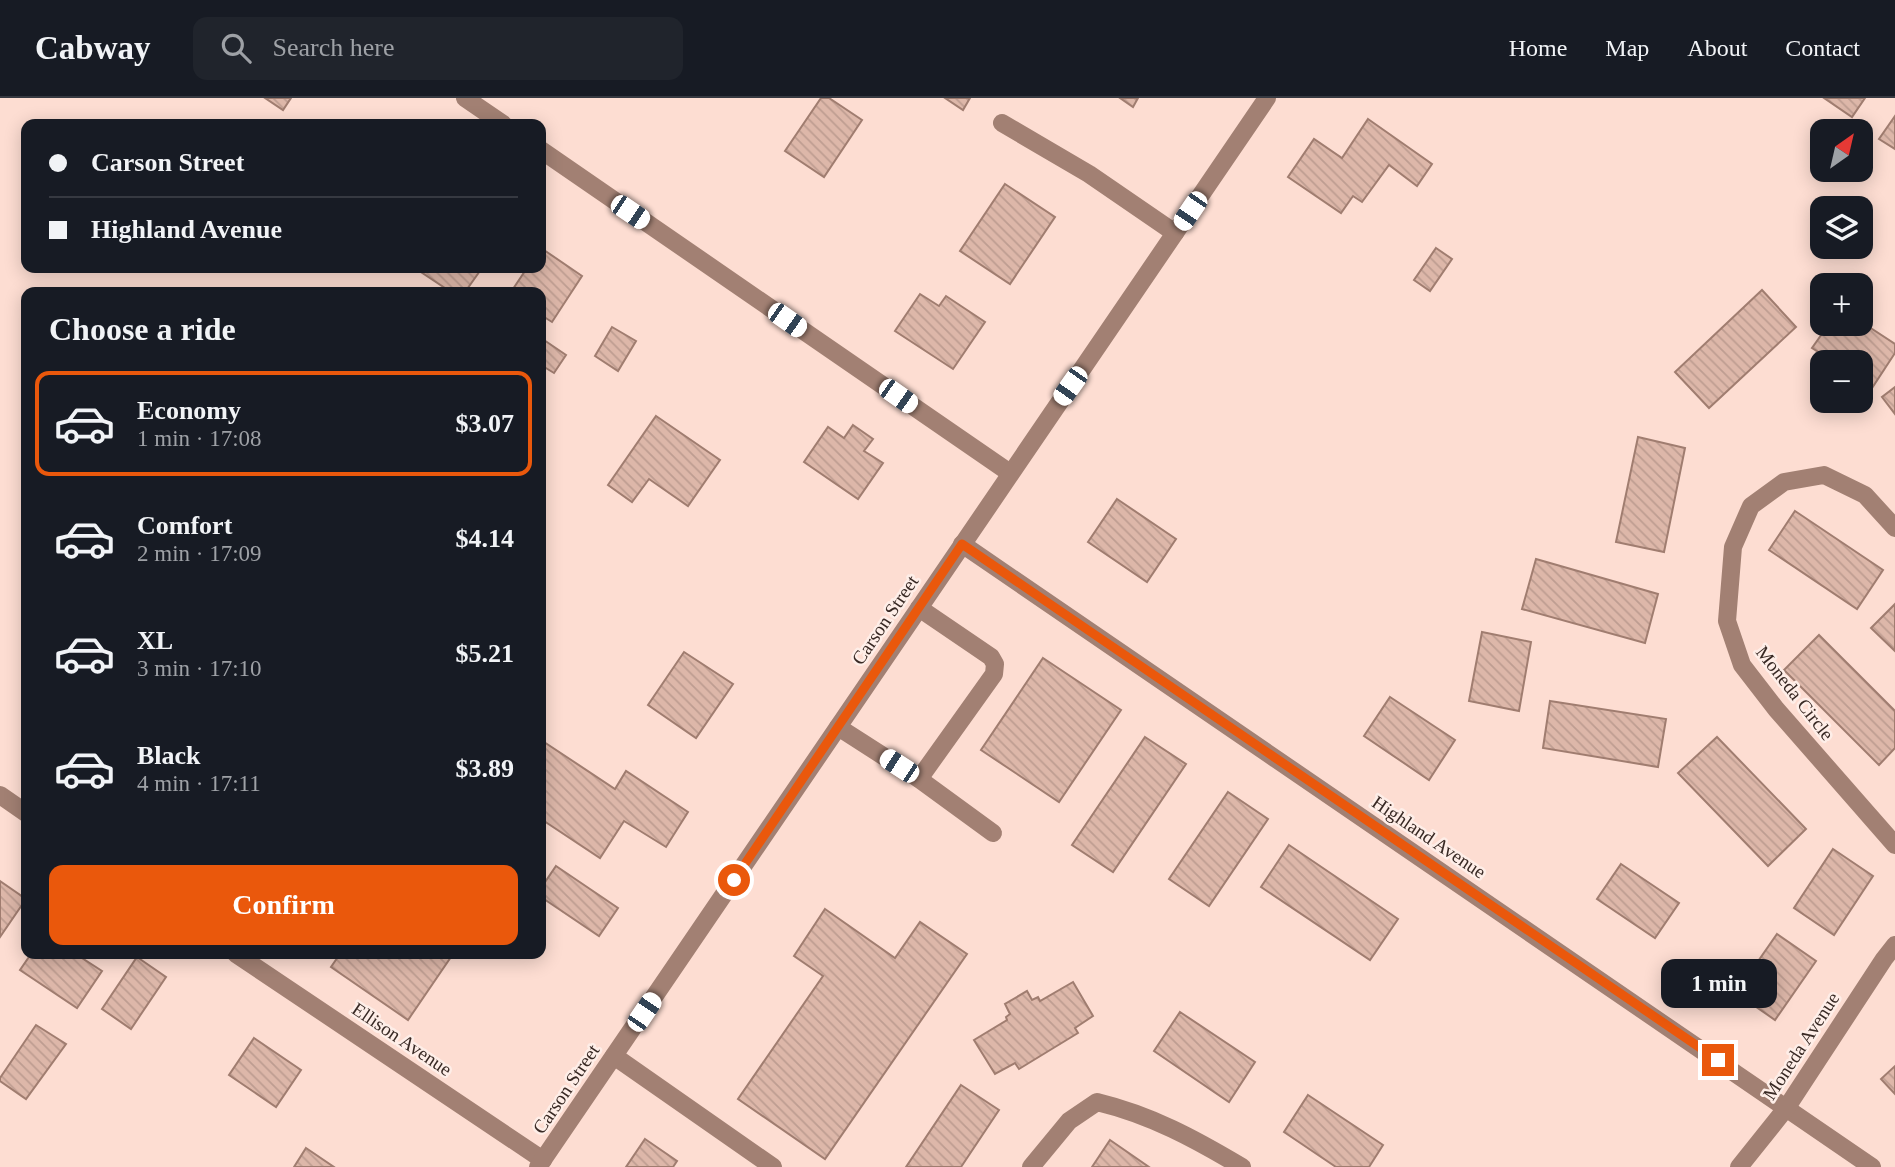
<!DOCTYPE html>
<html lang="en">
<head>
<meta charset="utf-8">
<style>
  :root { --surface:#171b24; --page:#20242c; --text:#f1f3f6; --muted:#9ea1a6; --line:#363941; --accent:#ea580c }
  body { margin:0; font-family:"Times New Roman",serif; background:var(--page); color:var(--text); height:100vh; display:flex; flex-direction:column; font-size:26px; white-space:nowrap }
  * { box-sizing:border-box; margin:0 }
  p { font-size:23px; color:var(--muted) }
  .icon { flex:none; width:38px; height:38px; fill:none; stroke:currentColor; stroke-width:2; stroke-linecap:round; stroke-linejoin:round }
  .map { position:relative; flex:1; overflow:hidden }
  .drawer { position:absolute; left:21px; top:189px; width:525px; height:672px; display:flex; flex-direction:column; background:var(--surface); border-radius:14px; box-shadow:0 4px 18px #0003 }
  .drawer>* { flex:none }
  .hud { position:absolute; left:21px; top:21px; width:525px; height:154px; border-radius:14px; box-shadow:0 4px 18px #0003; display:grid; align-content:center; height:154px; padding:0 28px; background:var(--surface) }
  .needle { width:46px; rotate:34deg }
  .tools { position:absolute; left:1810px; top:21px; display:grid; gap:14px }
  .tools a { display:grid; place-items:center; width:63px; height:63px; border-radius:14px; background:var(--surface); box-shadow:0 4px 18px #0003; font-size:35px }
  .end { position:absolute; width:32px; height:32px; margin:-16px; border:9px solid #ea580c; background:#fff; box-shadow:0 0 0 4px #fff }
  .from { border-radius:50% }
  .bubble { position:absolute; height:49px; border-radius:14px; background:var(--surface); box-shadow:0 4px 18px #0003; font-size:23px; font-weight:600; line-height:49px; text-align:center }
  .car { position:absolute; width:21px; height:42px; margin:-21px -10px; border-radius:9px; box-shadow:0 0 5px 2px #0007; background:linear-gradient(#fff 24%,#345 0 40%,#fff 0 76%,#345 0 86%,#fff 0) }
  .hud b { display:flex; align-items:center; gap:24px; height:66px; font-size:26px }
  .hud b+b { border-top:2px solid var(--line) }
  .hud i { width:18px; height:18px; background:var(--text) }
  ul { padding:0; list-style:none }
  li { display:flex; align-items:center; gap:21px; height:105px; margin:0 14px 10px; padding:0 14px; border:4px solid transparent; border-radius:14px }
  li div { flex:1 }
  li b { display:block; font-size:26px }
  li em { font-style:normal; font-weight:600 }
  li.selected { border-color:var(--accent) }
  li>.icon { width:63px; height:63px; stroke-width:1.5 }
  h2 { padding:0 28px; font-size:32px; line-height:84px }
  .primary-button { display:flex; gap:14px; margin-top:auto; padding:14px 28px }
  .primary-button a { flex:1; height:80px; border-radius:14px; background:var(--accent); color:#fff; font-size:28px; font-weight:600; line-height:80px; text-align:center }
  header { display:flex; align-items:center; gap:42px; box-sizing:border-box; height:98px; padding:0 35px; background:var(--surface); border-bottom:2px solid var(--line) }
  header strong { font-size:33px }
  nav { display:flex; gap:38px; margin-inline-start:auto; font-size:24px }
  .search { width:490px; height:63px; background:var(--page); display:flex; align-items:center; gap:18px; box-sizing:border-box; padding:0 24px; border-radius:14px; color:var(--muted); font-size:26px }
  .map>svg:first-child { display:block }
</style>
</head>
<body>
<header>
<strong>Cabway</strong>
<div class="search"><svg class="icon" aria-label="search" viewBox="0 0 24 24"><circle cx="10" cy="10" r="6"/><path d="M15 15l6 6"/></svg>Search here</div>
<nav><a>Home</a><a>Map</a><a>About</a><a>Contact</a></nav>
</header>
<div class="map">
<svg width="1895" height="1069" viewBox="0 0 1895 1069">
  <defs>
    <pattern id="building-back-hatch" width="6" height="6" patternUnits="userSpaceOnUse" patternTransform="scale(1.75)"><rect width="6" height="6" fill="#ddb7a9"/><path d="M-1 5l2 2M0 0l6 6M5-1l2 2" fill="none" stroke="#be9d91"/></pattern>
  </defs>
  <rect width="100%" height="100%" fill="#fdddd2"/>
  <g fill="url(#building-back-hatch)" stroke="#a07d70" stroke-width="2">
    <path d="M265 0H291L283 12Z"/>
    <path d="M821 0H829L862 22 824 79 785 53Z"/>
    <path d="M945 0H970L963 12Z"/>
    <path d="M1120 0H1138L1133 9Z"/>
    <path d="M1824 0H1865L1852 19Z"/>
    <path d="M1895 18V51L1879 41Z"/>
    <path d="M1368 21 1432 66 1417 88 1389 67 1362 104 1353 98 1341 115 1288 79 1314 41 1342 60Z"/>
    <path d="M1005 86 1055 119 1010 186 960 153Z"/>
    <path d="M541 150 582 178 552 224 541 217V194H511L527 170H541Z"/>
    <path d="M1436 150 1452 161 1430 193 1414 182Z"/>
    <path d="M420 170H482L465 194H451L418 172Z"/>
    <path d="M1762 192 1796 229 1709 310 1675 274Z"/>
    <path d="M920 196 939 208 946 198 985 224 953 271 895 233Z"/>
    <path d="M1860 223 1895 246V255L1872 290 1860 282V264H1834L1812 250 1829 226H1860Z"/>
    <path d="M612 229 636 243 618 273 595 258Z"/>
    <path d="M541 240 566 257 554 275 541 267Z"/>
    <path d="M1895 289V316L1882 299Z"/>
    <path d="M656 318 720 362 688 408 649 381 632 404 608 387Z"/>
    <path d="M853 327 873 341 864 353 883 365 858 401 804 364 828 329 844 340Z"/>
    <path d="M1638 339 1685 350 1664 454 1616 444Z"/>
    <path d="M1117 401 1176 441 1147 484 1088 444Z"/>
    <path d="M1795 413 1883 472 1857 511 1769 452Z"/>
    <path d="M1536 461 1658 496 1645 545 1522 511Z"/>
    <path d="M1895 506V553L1871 530Z"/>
    <path d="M1482 534 1531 544 1519 613 1469 603Z"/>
    <path d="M1819 537 1895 613V650L1879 667 1784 572Z"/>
    <path d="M684 554 733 586 696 640 648 607Z"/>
    <path d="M1043 560 1121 612 1059 704 981 652Z"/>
    <path d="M1390 599 1455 642 1429 682 1364 638Z"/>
    <path d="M1550 603 1666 621 1658 669 1543 650Z"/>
    <path d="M1145 639 1186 666 1113 774 1072 747Z"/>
    <path d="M1717 639 1806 731 1768 768 1678 675Z"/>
    <path d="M541 642 615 691 626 673 688 714 666 749 624 723 600 760 541 721Z"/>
    <path d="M1228 694 1268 721 1209 808 1169 781Z"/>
    <path d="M1289 747 1398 821 1370 862 1261 789Z"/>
    <path d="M1833 751 1873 778 1834 837 1794 810Z"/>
    <path d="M1621 766 1679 805 1655 840 1597 801Z"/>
    <path d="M556 768 618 810 599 838 541 799V790Z"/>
    <path d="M0 783 26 801 0 839Z"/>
    <path d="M825 811 895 860 920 824 967 856 825 1061 738 1001 823 878 794 858Z"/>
    <path d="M1777 836 1816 863 1775 922 1736 895Z"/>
    <path d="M31 856H85L82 860 102 873 77 910 20 872Z"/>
    <path d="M340 856H453L408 922 331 869Z"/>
    <path d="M137 859 166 879 131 931 102 911Z"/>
    <path d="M1073 884 1093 918 1075 930 1078 935 1019 971 1015 965 995 976 974 942 1007 922 1006 919 1010 916 1005 906 1027 893 1032 902 1038 899 1040 903Z"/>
    <path d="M1180 914 1255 964 1229 1004 1154 953Z"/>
    <path d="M36 927 66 946 26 1001 0 983V980Z"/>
    <path d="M254 940 301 972 276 1009 229 977Z"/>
    <path d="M1895 968V996L1881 981Z"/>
    <path d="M961 987 999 1012 961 1069H906Z"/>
    <path d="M1308 997 1383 1047 1369 1069H1336L1284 1034Z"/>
    <path d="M645 1041 677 1063 673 1069H626Z"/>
    <path d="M1110 1042 1149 1069H1092Z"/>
    <path d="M306 1050 334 1069H294Z"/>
  </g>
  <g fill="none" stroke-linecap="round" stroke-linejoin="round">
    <g stroke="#a28073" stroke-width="18">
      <path d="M465 0 503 26"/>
      <path d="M1002 25 1089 76 1175 135"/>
      <path d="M541 52 1010 375"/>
      <path d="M1895 430 1865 397 1824 377 1784 384 1751 408 1733 449 1727 523 1742 567 1776 611 1895 747"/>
      <path d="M962 446 1872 1069"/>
      <path d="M838 629 919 681 994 576 995 566 991 559 919 510"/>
      <path d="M919 681 993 735"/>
      <path d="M0 697 26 715"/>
      <path d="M236 856 543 1062"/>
      <path d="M614 958 773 1069"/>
      <path d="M538 1069 1267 0"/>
      <path d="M1031 1069 1069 1023 1097 1004C1151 1017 1195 1041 1242 1069"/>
      <path d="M1739 1069 1787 1009 1884 861 1895 847"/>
    </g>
  </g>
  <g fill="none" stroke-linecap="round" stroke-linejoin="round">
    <path stroke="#ea580c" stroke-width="9" d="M734 782 962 446 1718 962"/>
  </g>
  <g text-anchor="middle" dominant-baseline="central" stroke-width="5" stroke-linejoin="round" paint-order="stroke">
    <g font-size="19" fill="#382924" stroke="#feeee8">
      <text transform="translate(885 522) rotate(-56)">Carson Street</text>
      <text transform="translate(1795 595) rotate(52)">Moneda Circle</text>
      <text transform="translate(1429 739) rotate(34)">Highland Avenue</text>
      <text transform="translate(402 941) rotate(34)">Ellison Avenue</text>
      <text transform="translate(1801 948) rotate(-57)">Moneda Avenue</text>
      <text transform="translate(566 991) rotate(-56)">Carson Street</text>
    </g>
  </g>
</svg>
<div class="tools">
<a><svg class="needle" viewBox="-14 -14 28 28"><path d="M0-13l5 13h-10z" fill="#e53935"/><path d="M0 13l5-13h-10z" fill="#9ea1a6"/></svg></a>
<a><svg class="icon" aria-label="layers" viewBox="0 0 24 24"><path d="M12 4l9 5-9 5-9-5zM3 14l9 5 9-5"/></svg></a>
<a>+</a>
<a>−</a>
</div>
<i class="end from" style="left:734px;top:782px"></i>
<i class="end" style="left:1718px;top:962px"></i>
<div class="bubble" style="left:1661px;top:861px;width:116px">1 min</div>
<i class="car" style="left:1190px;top:113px;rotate:214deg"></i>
<i class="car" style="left:630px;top:114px;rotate:124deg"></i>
<i class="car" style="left:787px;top:222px;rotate:125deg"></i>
<i class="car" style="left:1070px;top:288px;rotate:215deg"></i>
<i class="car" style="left:898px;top:298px;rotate:125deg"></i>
<i class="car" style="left:899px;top:668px;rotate:303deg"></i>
<i class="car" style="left:644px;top:914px;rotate:34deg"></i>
<div class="hud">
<b><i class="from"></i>Carson Street</b>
<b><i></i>Highland Avenue</b>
</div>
<section class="drawer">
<h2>Choose a ride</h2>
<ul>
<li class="selected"><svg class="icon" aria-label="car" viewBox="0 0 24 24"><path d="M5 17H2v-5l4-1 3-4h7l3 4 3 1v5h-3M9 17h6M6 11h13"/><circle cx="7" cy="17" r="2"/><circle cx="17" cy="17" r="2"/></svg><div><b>Economy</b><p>1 min · 17:08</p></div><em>$3.07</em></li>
<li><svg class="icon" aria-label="car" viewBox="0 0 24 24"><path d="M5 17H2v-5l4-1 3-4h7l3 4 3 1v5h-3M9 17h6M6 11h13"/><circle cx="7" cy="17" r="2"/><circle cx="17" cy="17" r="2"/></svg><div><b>Comfort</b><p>2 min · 17:09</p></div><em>$4.14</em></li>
<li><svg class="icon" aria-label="car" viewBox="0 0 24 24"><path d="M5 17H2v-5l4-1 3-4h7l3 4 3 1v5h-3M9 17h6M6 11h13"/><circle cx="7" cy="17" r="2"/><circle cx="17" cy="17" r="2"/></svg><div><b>XL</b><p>3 min · 17:10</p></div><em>$5.21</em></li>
<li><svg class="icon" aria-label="car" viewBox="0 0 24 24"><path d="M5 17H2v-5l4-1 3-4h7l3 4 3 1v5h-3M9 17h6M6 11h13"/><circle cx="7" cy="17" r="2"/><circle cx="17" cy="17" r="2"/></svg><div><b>Black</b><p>4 min · 17:11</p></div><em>$3.89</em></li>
</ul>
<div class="primary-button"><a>Confirm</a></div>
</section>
</div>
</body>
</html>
